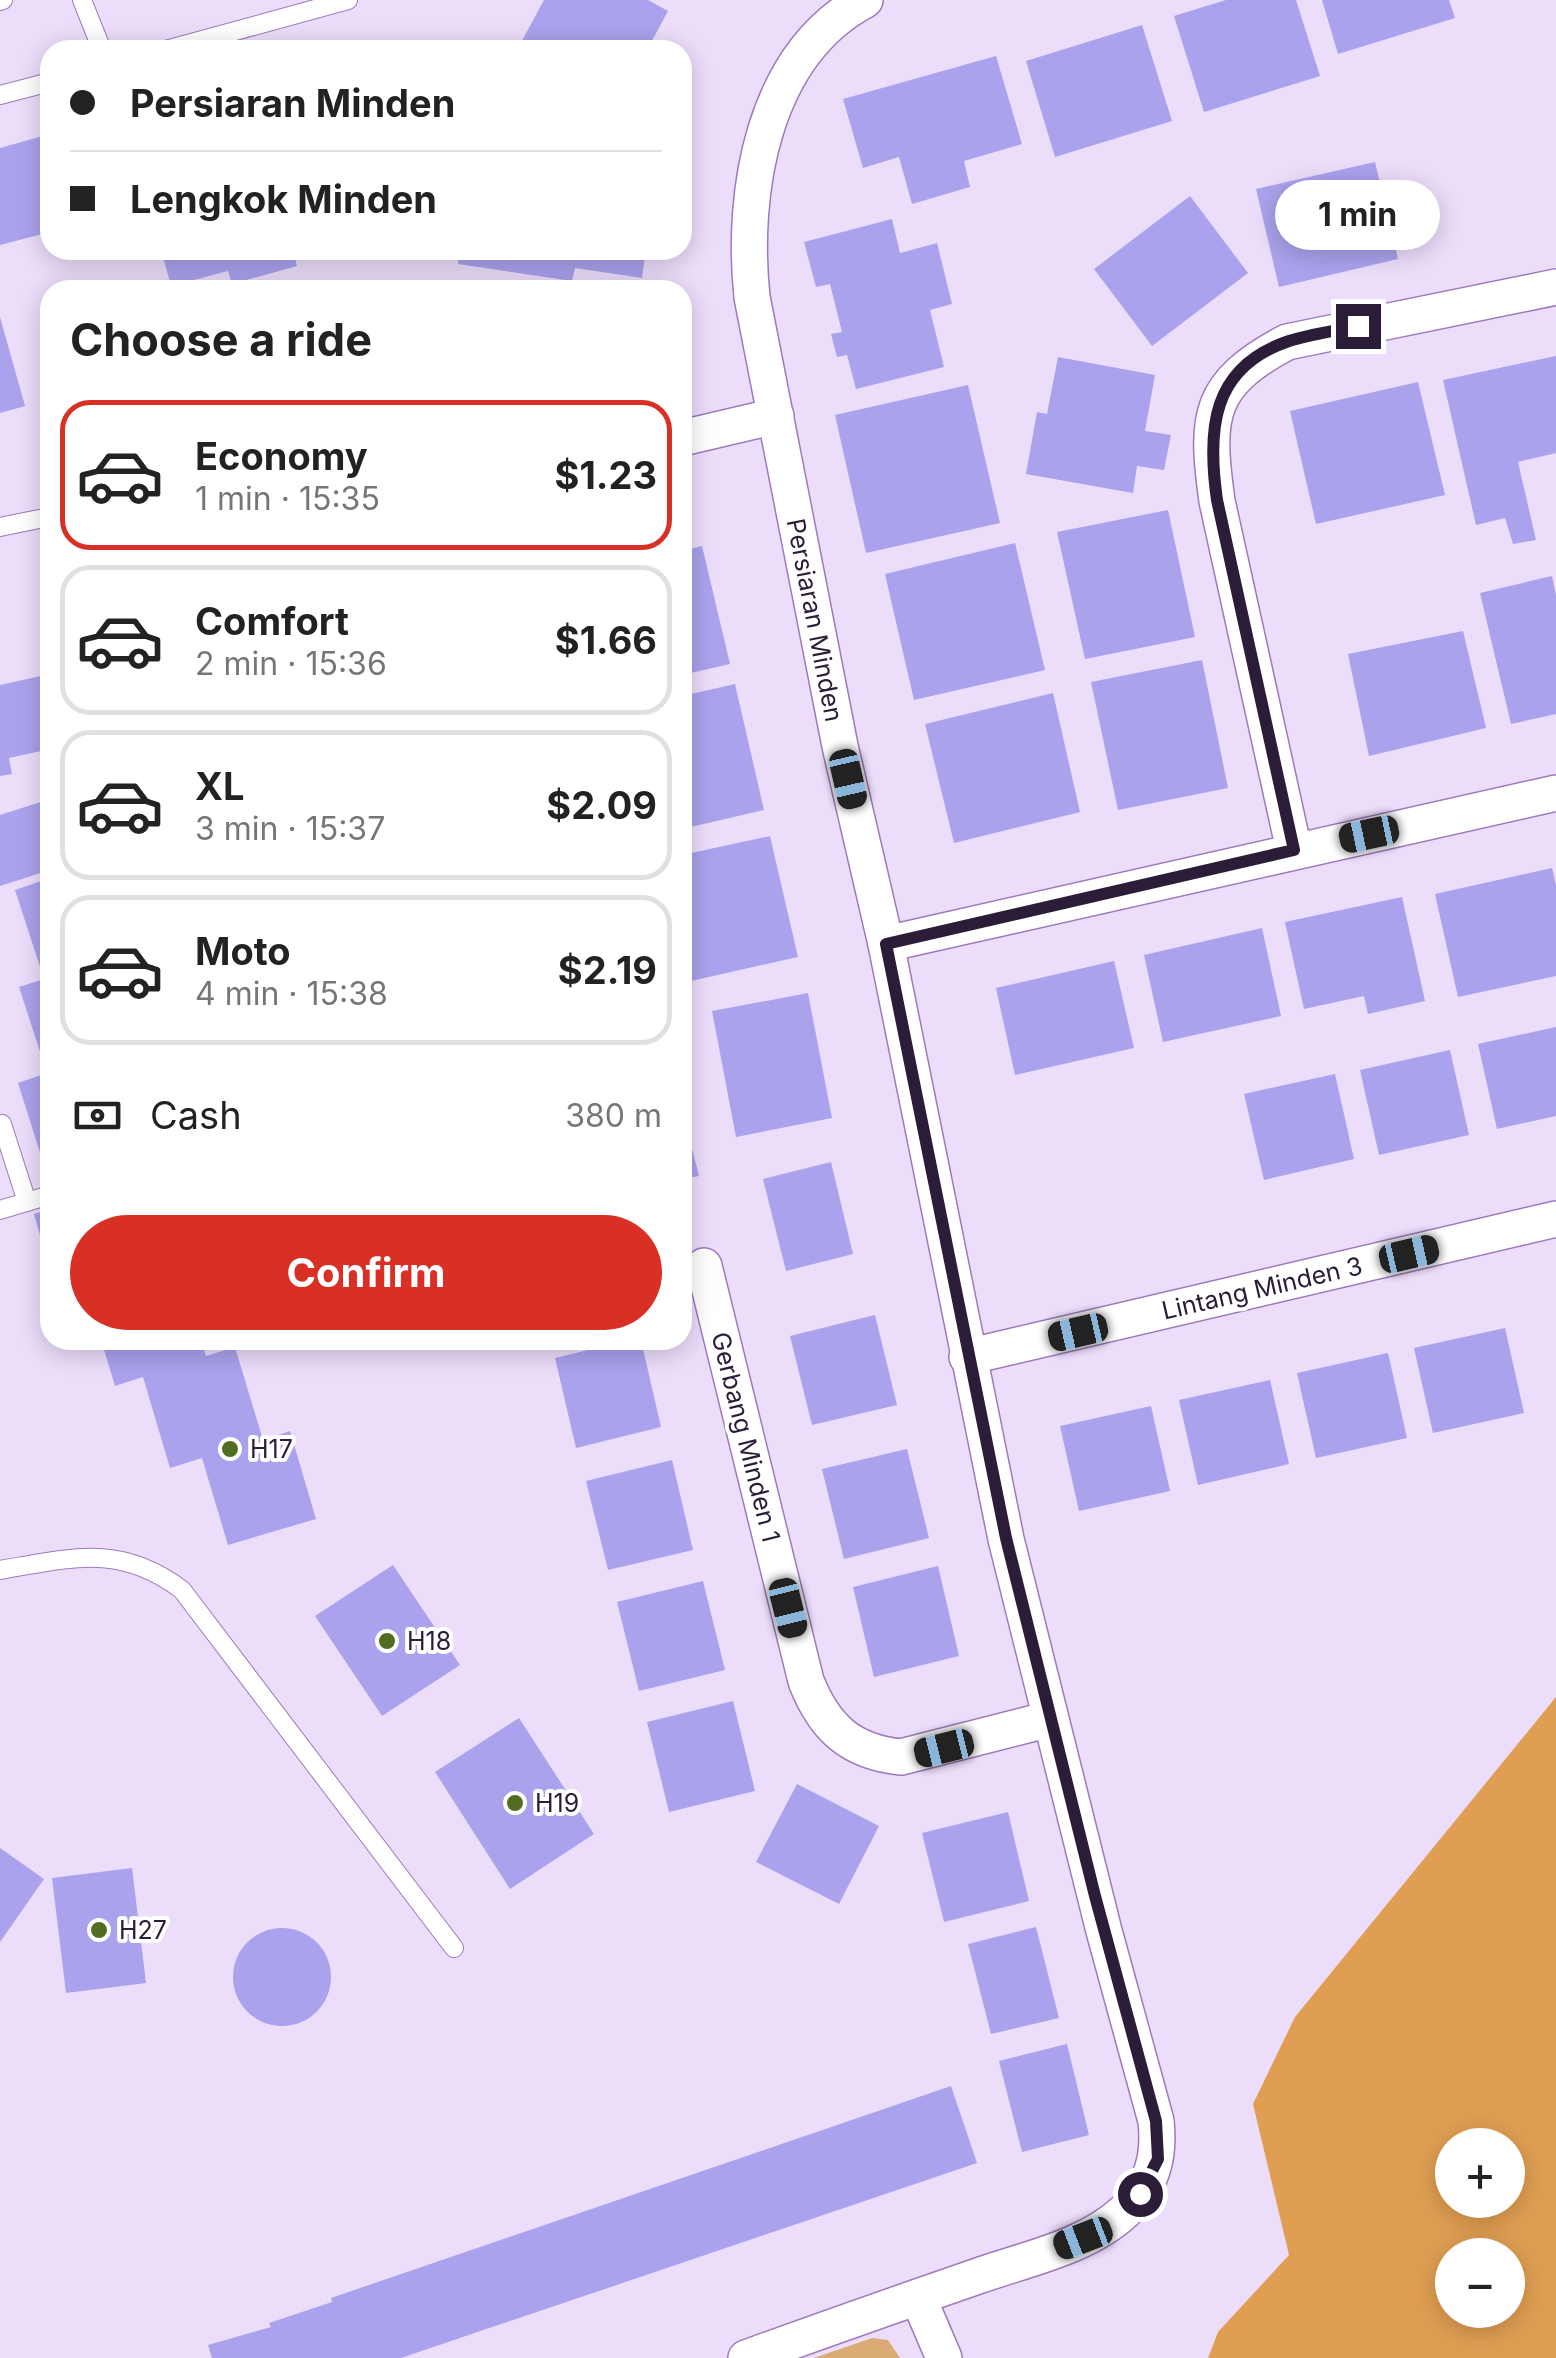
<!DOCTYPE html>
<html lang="en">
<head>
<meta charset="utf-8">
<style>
  :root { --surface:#fff; --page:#f6f6f6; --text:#222; --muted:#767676; --line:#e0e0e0; --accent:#d93025 }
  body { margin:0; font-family:Inter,sans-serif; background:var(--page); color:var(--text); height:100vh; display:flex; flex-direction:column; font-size:38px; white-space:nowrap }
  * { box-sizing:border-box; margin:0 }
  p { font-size:32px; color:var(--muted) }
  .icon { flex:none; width:55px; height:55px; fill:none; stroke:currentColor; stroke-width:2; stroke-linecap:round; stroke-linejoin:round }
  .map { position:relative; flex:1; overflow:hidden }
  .side { position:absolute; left:40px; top:280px; width:652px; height:1070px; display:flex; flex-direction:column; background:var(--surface); border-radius:30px; box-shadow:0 5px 25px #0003 }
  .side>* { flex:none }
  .hud { position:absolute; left:40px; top:40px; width:652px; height:220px; border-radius:30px; box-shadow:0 5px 25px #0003; display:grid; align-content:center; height:220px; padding:0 30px; background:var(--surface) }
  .fabs { position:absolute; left:1435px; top:2128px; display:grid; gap:20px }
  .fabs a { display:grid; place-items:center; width:90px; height:90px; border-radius:50%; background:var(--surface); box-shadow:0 5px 25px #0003; font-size:50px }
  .end { position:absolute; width:45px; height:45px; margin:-22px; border:12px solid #2b1c37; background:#fff; box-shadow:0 0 0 5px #fff }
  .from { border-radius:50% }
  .bubble { position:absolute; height:70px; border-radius:35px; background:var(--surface); box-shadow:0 5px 25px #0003; font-size:32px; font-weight:700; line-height:70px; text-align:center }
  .car { position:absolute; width:30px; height:60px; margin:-30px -15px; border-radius:12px; box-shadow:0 0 8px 2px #0007; background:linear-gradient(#222 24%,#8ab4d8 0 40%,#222 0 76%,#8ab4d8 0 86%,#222 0) }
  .hud b { display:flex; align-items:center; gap:35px; height:95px; font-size:38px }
  .hud b+b { border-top:2px solid var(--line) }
  .hud i { width:25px; height:25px; background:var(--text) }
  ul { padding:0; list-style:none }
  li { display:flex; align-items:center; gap:30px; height:150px; margin:0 20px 15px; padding:0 10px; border:5px solid var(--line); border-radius:30px }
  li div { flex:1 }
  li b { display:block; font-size:38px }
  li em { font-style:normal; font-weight:700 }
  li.active { border-color:var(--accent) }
  li>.icon { width:90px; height:90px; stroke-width:1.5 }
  h2 { padding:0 30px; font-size:45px; line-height:120px }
  .pay { display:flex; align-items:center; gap:25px; height:110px; padding:0 30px; font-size:38px }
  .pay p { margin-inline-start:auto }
  .action { display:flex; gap:20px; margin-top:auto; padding:20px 30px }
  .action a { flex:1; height:115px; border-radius:60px; background:var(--accent); color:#fff; font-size:40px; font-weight:700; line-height:115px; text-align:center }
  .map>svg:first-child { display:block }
</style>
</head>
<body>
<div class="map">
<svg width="1556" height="2358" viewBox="0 0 1556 2358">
  <rect width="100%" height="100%" fill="#ecddfb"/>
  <path fill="#dbab76" d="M872 2338 888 2340 900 2358H814Z"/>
  <path fill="#e09e52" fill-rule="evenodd" d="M1556 1697V2358H1208L1218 2332 1289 2255 1253 2104 1295 2017ZM1452 2145H1508V2200H1452ZM1452 2255H1508V2310H1452Z"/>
  <g fill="#aaa2ed">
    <path d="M544 0H648L668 11 647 50H517Z"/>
    <path d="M1226 0H1296L1320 76 1204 112 1174 16Z"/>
    <path d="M1322 0H1449L1455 18 1338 54Z"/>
    <path d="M1142 25 1172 121 1055 157 1026 61Z"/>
    <path d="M996 56 1022 144 964 161 970 187 912 204 899 157 863 168 843 99Z"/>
    <path d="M50 134V232L0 245V148Z"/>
    <path d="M1375 162 1398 259 1279 287 1256 189Z"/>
    <path d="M1190 196 1248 273 1152 346 1094 269Z"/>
    <path d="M892 219 900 253 937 243 952 304 930 310 944 367 856 389 847 355 837 357 831 334 842 332 830 284 816 287 804 242Z"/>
    <path d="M161 250H293L297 266 232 284 228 271 171 286Z"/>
    <path d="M460 250H646L642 278 575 268 572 281 458 264Z"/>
    <path d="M0 317 25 406 0 413Z"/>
    <path d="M1556 356V453L1518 462 1536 540 1513 544 1505 518 1476 525 1443 380Z"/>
    <path d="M1058 357 1155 375 1145 431 1171 435 1164 470 1137 466 1133 493 1026 474 1037 412 1047 414Z"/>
    <path d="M1418 382 1445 495 1316 524 1290 411Z"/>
    <path d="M968 385 1000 523 866 553 835 415Z"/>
    <path d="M1168 510 1195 637 1085 659 1057 532Z"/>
    <path d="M1015 543 1045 670 914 700 885 574Z"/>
    <path d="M702 546 730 664 682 675V551Z"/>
    <path d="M1552 576 1556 595V714L1511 724 1480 593Z"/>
    <path d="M1463 631 1486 728 1369 756 1348 654Z"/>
    <path d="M1202 660 1228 788 1118 810 1091 682Z"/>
    <path d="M50 674V749L9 758 12 774 0 776V685Z"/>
    <path d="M735 684 764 810 682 829V696Z"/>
    <path d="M1053 693 1080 812 954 843 925 724Z"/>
    <path d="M50 799V870L0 886V815Z"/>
    <path d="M770 836 798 957 682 983V855Z"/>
    <path d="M1552 868 1556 885V976L1458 997 1435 894Z"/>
    <path d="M50 878V1181H49L18 1083 47 1073 19 987 44 979 15 890Z"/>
    <path d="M1402 897 1425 1001 1368 1014 1364 996 1304 1009 1285 922Z"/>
    <path d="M1262 928 1281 1016 1163 1042 1144 955Z"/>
    <path d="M1114 961 1134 1048 1015 1075 996 988Z"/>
    <path d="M808 993 832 1118 736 1137 712 1011Z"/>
    <path d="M1556 1027V1116L1497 1129 1478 1044Z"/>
    <path d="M1450 1050 1469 1135 1379 1155 1360 1070Z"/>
    <path d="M1335 1074 1354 1159 1264 1180 1244 1094Z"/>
    <path d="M682 1109 699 1176 682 1179Z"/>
    <path d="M831 1162 853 1254 786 1271 763 1179Z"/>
    <path d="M50 1209V1266H49L34 1214Z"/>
    <path d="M875 1315 897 1405 812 1425 790 1336Z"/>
    <path d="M1505 1328 1524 1413 1433 1433 1414 1348Z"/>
    <path d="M101 1340H201L206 1356 235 1347 263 1440 290 1431 316 1519 228 1545 202 1458 170 1468 143 1377 115 1386Z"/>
    <path d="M629 1340H641L661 1427 576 1448 555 1358Z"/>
    <path d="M1388 1353 1407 1438 1316 1458 1297 1373Z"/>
    <path d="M1270 1380 1289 1464 1198 1485 1179 1400Z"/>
    <path d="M1151 1406 1170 1491 1079 1511 1060 1426Z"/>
    <path d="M907 1449 929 1538 844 1559 822 1469Z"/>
    <path d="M672 1460 693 1550 608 1570 586 1481Z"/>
    <path d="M393 1565 460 1665 382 1716 315 1616Z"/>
    <path d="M938 1566 959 1656 874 1677 853 1587Z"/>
    <path d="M703 1581 725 1670 639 1691 617 1602Z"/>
    <path d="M733 1701 755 1791 669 1812 647 1722Z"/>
    <path d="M519 1718 594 1834 510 1889 435 1772Z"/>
    <path d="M797 1784 879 1826 839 1904 756 1862Z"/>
    <path d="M1008 1812 1029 1901 944 1922 922 1833Z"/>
    <path d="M0 1848 44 1879 0 1942Z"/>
    <path d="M132 1868 146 1983 66 1993 52 1878Z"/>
    <path d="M1036 1927 1059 2018 991 2034 968 1944Z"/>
    <circle cx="282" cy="1977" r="49"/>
    <path d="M1067 2044 1089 2135 1022 2152 999 2061Z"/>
    <path d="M951 2086 977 2163 401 2358H212L208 2345 271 2327 269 2323 332 2302 331 2298Z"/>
  </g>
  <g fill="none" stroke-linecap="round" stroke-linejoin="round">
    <g stroke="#9e79be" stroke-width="20">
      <g id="service">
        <path d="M82 0 102 50"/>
        <path d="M0 1 3 0"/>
        <path d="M166 50 348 0"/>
        <path d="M0 95 50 82"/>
        <path d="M0 527 39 519"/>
        <path d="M2 1124 27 1202"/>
        <path d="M0 1210 50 1195"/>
        <path d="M0 1570C71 1558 120 1543 182 1590L454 1948"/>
      </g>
    </g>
    <g stroke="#9e79be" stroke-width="38">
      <g id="minor">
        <path d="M682 438 776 416"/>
        <path d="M1294 850 1217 501C1205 415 1208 384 1287 342L1556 287"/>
        <path d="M886 944 1556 793"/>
        <path d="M704 1266 806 1681C824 1727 850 1752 901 1757L1050 1719"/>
        <path d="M967 1357 1556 1219"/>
        <path d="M918 2297 944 2358"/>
        <path d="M746 2358C823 2330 900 2303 978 2276 1026 2259 1087 2247 1125 2211 1152 2186 1160 2157 1156 2121L1104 1931 1006 1539 886 944 840 746 752 297C741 193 762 55 865 0"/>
      </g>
    </g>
    <use href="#service" stroke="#fff" stroke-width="18"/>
    <use href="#minor" stroke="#fff" stroke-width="35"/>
  </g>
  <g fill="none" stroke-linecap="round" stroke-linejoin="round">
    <path stroke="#2b1c37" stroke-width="12" d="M1140 2194 1158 2159 1156 2121 1095 1896 1006 1538 886 944 1294 850 1217 500C1207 430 1211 367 1289 341 1311 334 1336 331 1358 326"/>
  </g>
  <g fill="#506d22" stroke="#fff" stroke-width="4">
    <circle cx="230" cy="1449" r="10"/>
    <circle cx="387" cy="1641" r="10"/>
    <circle cx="515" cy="1803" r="10"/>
    <circle cx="99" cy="1930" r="10"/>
  </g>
  <g text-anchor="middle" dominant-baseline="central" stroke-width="8" stroke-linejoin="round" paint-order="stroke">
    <g font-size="25" fill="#2b1c37" stroke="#fff">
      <text transform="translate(815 620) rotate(79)">Persiaran Minden</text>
      <text transform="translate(1262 1288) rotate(-13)">Lintang Minden 3</text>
      <text transform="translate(746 1437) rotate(76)">Gerbang Minden 1</text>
    </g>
    <g font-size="25" fill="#2b1c37" stroke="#fff" text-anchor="start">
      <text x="250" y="1449">H17</text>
      <text x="407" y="1641">H18</text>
      <text x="535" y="1803">H19</text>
      <text x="119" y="1930">H27</text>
    </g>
  </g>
</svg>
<div class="fabs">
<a>+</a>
<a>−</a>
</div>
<i class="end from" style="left:1140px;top:2194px"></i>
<i class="end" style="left:1358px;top:326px"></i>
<div class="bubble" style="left:1275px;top:180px;width:165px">1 min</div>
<i class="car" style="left:848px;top:779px;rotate:167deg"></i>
<i class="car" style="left:1369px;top:834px;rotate:258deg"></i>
<i class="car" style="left:1409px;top:1254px;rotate:77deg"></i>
<i class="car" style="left:1078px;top:1332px;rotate:257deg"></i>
<i class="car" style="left:788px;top:1608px;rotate:166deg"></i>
<i class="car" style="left:944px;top:1748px;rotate:256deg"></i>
<i class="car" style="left:1083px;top:2238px;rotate:249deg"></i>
<div class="hud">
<b><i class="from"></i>Persiaran Minden</b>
<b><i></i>Lengkok Minden</b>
</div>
<section class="side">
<h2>Choose a ride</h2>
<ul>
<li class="active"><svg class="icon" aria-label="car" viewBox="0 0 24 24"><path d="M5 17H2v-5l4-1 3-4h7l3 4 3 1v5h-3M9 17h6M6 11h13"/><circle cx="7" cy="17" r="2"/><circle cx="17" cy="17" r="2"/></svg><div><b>Economy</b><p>1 min · 15:35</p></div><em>$1.23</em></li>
<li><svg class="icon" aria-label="car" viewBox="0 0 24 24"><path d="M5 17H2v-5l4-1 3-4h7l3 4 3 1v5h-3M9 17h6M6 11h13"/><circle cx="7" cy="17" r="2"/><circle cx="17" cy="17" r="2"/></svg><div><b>Comfort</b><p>2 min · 15:36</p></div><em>$1.66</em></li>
<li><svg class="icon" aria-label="car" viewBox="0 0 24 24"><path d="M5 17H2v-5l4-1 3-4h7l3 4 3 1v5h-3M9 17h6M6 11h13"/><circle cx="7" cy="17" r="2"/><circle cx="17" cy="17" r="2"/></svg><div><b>XL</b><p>3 min · 15:37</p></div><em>$2.09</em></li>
<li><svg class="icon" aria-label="car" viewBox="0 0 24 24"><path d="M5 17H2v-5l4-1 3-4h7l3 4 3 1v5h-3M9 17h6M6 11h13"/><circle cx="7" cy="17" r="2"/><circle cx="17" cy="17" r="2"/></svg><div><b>Moto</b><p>4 min · 15:38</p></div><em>$2.19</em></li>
</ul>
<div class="pay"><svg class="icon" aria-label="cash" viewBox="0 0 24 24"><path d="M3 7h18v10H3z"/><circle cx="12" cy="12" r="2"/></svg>Cash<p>380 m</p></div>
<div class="action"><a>Confirm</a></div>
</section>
</div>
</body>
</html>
